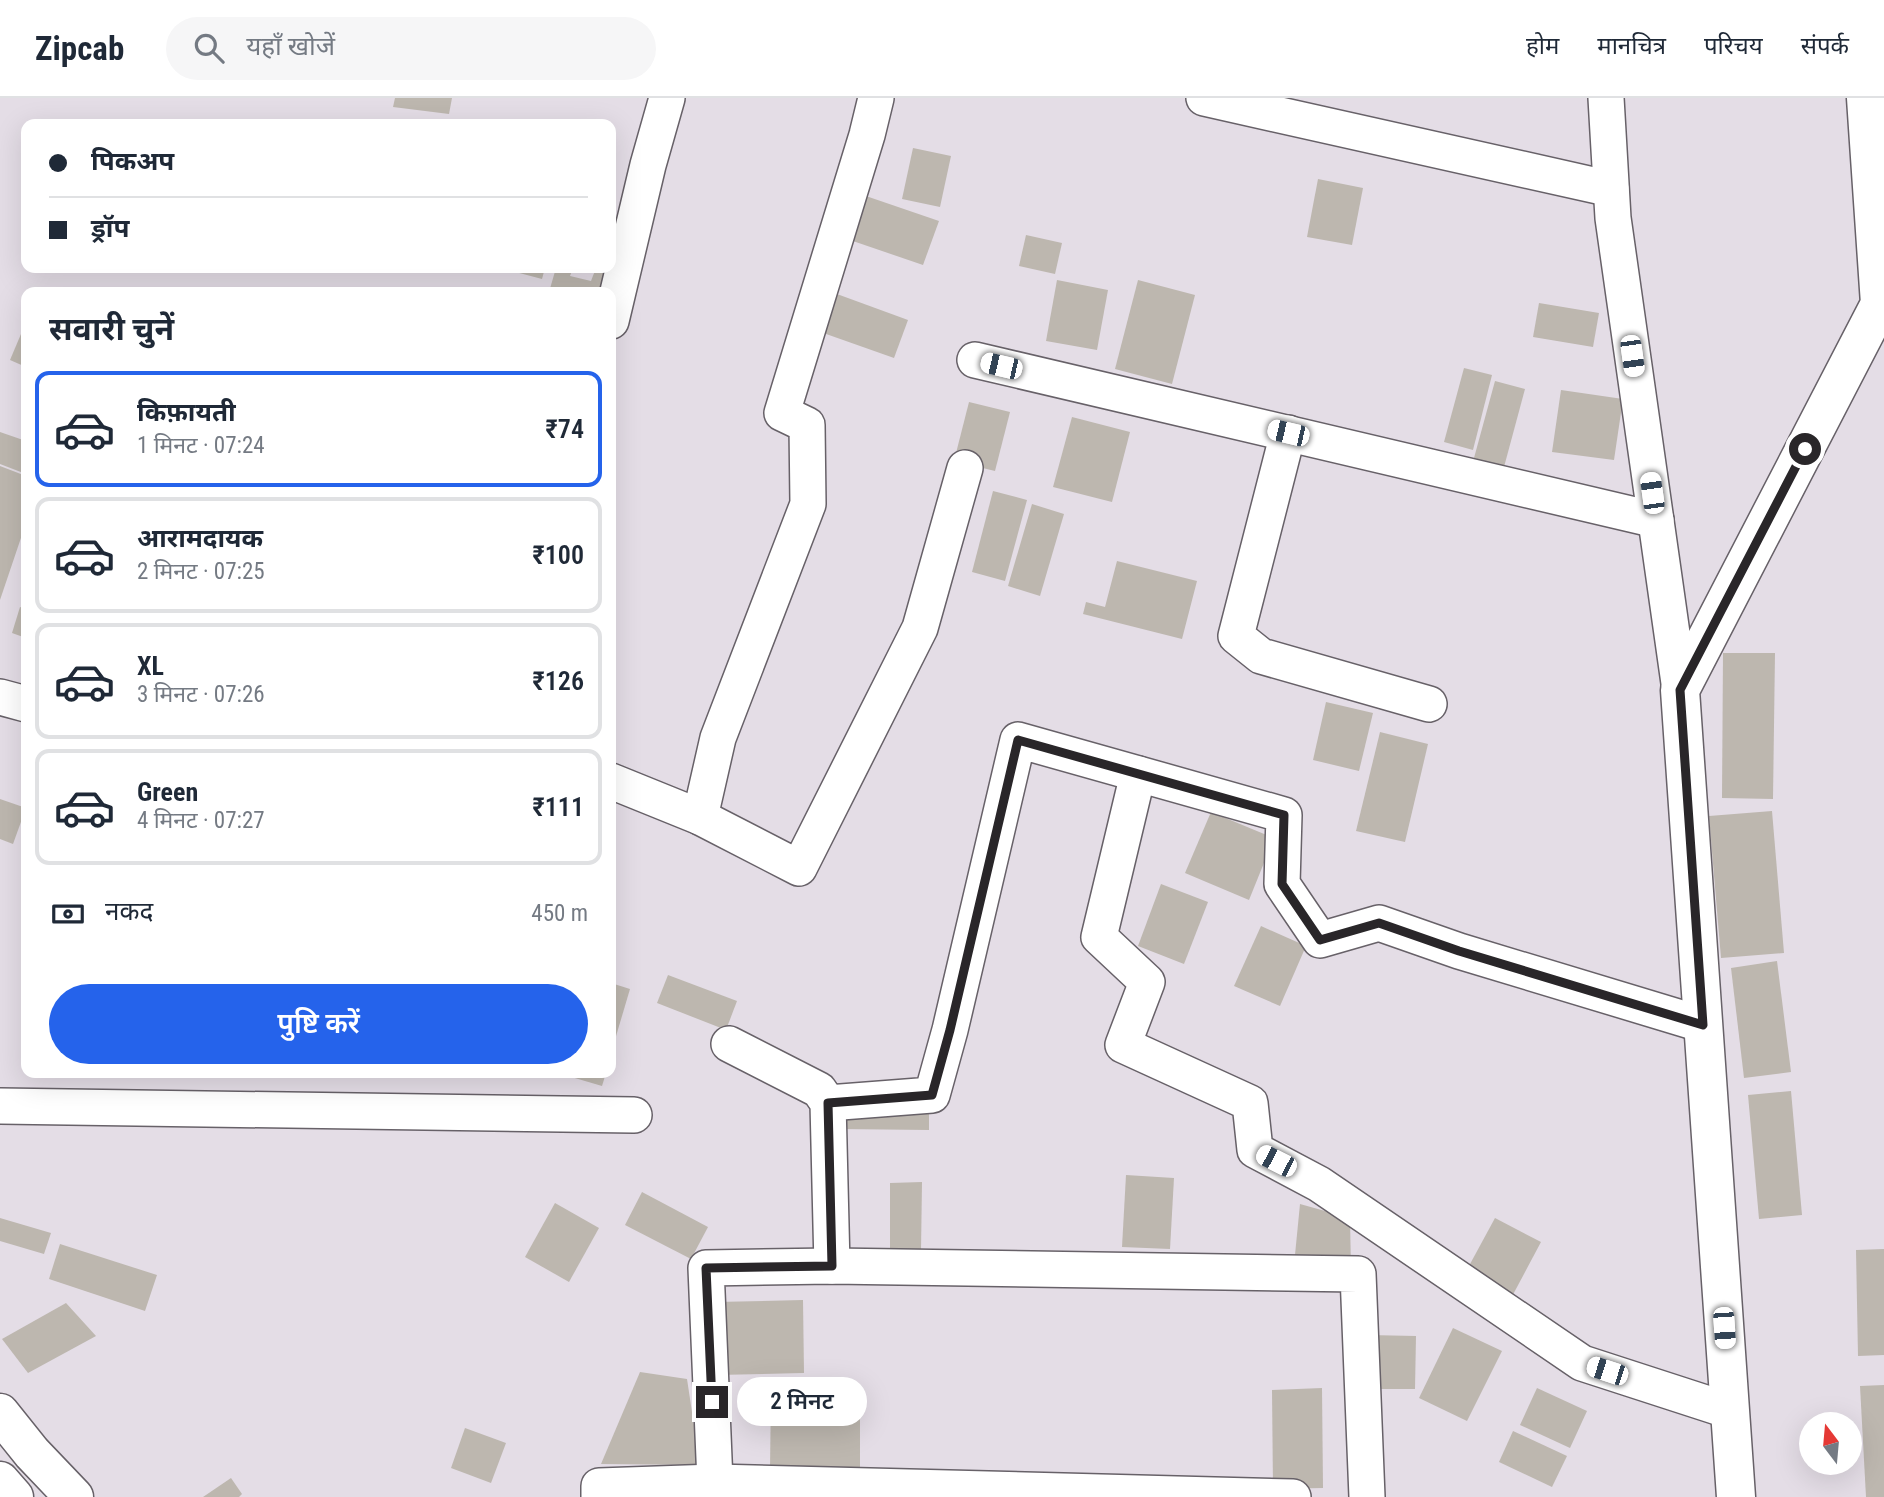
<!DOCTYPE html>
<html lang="hi">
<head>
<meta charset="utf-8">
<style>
  :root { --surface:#fff; --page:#f6f6f7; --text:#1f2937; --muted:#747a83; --line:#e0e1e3; --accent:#2563eb }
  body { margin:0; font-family:"Roboto Condensed","Noto Sans Devanagari",sans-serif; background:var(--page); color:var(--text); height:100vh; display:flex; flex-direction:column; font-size:26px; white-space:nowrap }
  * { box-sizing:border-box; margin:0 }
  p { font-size:23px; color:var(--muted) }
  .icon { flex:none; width:38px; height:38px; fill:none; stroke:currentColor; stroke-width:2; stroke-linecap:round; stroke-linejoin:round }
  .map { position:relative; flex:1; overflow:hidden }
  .sheet { position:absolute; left:21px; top:189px; width:595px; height:791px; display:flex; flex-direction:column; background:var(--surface); border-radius:14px; box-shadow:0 7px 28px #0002 }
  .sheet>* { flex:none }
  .banner { position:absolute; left:21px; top:21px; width:595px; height:154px; border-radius:14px; box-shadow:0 7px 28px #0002; display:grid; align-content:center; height:154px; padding:0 28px; background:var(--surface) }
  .needle { width:46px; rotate:344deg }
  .buttons { position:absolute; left:1799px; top:1314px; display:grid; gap:14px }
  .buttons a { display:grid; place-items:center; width:63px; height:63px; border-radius:50%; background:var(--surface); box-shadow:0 7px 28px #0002; font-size:35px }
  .end { position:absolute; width:32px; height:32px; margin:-16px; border:9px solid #292629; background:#fff; box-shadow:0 0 0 4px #fff }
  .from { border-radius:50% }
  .bubble { position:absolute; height:49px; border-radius:24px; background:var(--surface); box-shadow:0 7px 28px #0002; font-size:23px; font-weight:600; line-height:49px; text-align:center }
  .car { position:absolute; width:21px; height:42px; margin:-21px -10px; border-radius:9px; box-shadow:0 0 5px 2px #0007; background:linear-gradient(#fff 24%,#345 0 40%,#fff 0 76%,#345 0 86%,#fff 0) }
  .banner b { display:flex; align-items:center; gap:24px; height:66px; font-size:26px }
  .banner b+b { border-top:2px solid var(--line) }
  .banner i { width:18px; height:18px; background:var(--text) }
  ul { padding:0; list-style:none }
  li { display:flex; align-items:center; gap:21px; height:116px; margin:0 14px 10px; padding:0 14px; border:4px solid var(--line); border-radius:14px }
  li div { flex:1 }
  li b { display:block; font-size:26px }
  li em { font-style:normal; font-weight:600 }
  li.current { border-color:var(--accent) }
  li>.icon { width:63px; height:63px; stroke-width:1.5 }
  h2 { padding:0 28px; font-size:32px; line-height:84px }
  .pay { display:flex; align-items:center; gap:18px; height:77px; padding:0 28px; font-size:26px }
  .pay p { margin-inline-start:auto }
  .action { display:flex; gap:14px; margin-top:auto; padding:14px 28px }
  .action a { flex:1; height:80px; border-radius:42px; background:var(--accent); color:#fff; font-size:28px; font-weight:600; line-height:80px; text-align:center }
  header { display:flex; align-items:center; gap:42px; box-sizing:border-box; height:98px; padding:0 35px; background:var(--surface); border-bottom:2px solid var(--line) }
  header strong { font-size:33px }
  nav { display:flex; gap:38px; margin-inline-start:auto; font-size:24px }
  .search { width:490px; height:63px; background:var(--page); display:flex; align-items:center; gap:18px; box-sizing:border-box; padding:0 24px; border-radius:38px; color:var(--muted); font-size:26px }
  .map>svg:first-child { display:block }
</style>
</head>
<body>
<header>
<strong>Zipcab</strong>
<div class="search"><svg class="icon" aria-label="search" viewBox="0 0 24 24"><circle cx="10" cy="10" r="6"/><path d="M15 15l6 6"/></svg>यहाँ खोजें</div>
<nav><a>होम</a><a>मानचित्र</a><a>परिचय</a><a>संपर्क</a></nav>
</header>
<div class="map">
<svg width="1884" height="1399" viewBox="0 0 1884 1399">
  <rect width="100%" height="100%" fill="#e4dde6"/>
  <g fill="#bdb7af">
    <path d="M395 0H452L449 16 393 9Z"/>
    <path d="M913 50 951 58 940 109 902 101Z"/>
    <path d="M1318 81 1363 90 1352 147 1307 139Z"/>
    <path d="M863 97 939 123 923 167 847 141Z"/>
    <path d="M1026 137 1062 145 1055 176 1019 168Z"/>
    <path d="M501 170H545L542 181Z"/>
    <path d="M556 170H573L570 178 591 183 596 170H610L611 194H549Z"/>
    <path d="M1057 182 1108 192 1097 252 1046 243Z"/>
    <path d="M1138 182 1195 197 1172 286 1115 271Z"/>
    <path d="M826 192 908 222 894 260 812 231Z"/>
    <path d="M1539 205 1599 215 1593 249 1533 239Z"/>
    <path d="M21 236 26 238V269L10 262Z"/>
    <path d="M1464 270 1492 277 1473 352 1444 344Z"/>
    <path d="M1495 283 1525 291 1504 369 1474 360Z"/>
    <path d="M1561 292 1623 301 1614 362 1552 354Z"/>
    <path d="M969 304 1010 314 995 373 954 363Z"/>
    <path d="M1072 319 1130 334 1112 404 1053 389Z"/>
    <path d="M0 334 26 343V376L0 366Z"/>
    <path d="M0 368 26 378V425L0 502Z"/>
    <path d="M993 393 1027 402 1005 483 972 474Z"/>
    <path d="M1032 406 1064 416 1040 498 1008 488Z"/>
    <path d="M1117 463 1197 483 1182 541 1083 516 1086 504 1105 509Z"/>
    <path d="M20 509 26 511V540L12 535Z"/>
    <path d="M1723 555H1775L1773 701 1722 700Z"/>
    <path d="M1326 604 1373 615 1359 673 1313 662Z"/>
    <path d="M1380 634 1428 646 1405 744 1356 733Z"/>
    <path d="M0 701 26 710 13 746 0 741Z"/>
    <path d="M1772 713 1784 855 1721 860 1709 718Z"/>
    <path d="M1211 714 1274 740 1249 802 1185 775Z"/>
    <path d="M1161 786 1208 804 1184 866 1138 848Z"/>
    <path d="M1261 828 1306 848 1280 908 1234 888Z"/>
    <path d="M1777 863 1791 974 1744 980 1731 870Z"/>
    <path d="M668 877 737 903 726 932 657 905Z"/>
    <path d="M611 885 630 891 611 955Z"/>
    <path d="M569 975H606L602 988 568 978Z"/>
    <path d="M1791 993 1802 1117 1759 1121 1748 997Z"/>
    <path d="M839 1006 929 1008V1032L838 1031Z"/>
    <path d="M1126 1077 1174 1080 1170 1151 1122 1149Z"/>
    <path d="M922 1084 921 1153H890V1085Z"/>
    <path d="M642 1094 708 1129 691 1161 625 1127Z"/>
    <path d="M555 1105 599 1130 569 1184 525 1159Z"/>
    <path d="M1300 1106 1350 1120 1351 1172 1294 1167Z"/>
    <path d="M0 1120 51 1135 44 1156 0 1143Z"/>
    <path d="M1495 1120 1541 1144 1509 1204 1463 1179Z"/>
    <path d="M60 1146 157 1177 145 1213 49 1181Z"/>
    <path d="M1884 1151V1257L1858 1258 1856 1152Z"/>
    <path d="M803 1202 804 1275 717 1277 715 1204Z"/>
    <path d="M66 1205 96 1238 28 1275 2 1241Z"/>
    <path d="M1453 1230 1502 1253 1467 1323 1419 1300Z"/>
    <path d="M1368 1237 1416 1238 1415 1291H1368Z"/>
    <path d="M640 1274 687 1281 700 1367 601 1366Z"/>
    <path d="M1884 1287V1399H1866L1860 1288Z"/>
    <path d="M1322 1290 1323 1390 1273 1391 1272 1292Z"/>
    <path d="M1537 1290 1587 1313 1570 1350 1520 1327Z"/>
    <path d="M771 1292 860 1293V1372H770Z"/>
    <path d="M465 1330 506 1345 491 1385 451 1370Z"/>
    <path d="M1513 1333 1567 1358 1552 1389 1499 1364Z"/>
    <path d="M231 1380 242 1396 239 1399H203Z"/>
  </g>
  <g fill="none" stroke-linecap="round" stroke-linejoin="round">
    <g stroke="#676168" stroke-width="38">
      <g id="minor">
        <path d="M1204 0 1611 91"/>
        <path d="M1606 0 1613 120 1680 592"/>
        <path d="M611 223 648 67 667 0"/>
        <path d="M975 262 1656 422"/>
        <path d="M1288 335 1236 538 1261 558 1429 606"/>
        <path d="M0 599 26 606"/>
        <path d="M1138 676 1099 839 1147 884 1123 947 1250 1005 1255 1052 1319 1086 1582 1265 1730 1313"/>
        <path d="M611 683 700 719 799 770 920 530 965 370"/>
        <path d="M700 719 718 640 808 406 807 327 782 315 867 37 876 0"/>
        <path d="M729 946 819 992 828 1005 832 1168"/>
        <path d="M828 1005 932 997 950 932 1018 642 1284 717 1282 786 1320 842 1379 825 1459 853 1704 927"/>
        <path d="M0 1008 634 1017"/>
        <path d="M715 1384 706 1170 832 1168 1358 1176 1367 1399"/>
        <path d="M599 1399V1388L715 1384 1293 1399"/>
      </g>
    </g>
    <g stroke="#676168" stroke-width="41">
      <path id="tertiary" d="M1736 1399 1680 592 1880 206 1866 0"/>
    </g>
    <g stroke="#676168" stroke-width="41">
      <g id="primary">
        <path d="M0 1315 32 1355 74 1399"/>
        <path d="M0 1383 14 1399"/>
      </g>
    </g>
    <use href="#minor" stroke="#fff" stroke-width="35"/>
    <use href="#tertiary" stroke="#fff" stroke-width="38"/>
    <use href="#primary" stroke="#fff" stroke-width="38"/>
  </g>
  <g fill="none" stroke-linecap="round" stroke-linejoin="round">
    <path stroke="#292629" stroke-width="9" d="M712 1304 706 1170 832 1168 828 1005 932 997 950 932 1018 642 1284 717 1282 786 1320 842 1379 825 1459 853 1703 927 1680 592 1805 351"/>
  </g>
</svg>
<div class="buttons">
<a><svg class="needle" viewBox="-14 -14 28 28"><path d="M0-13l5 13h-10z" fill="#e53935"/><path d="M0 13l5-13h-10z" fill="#747a83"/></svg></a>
</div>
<i class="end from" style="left:1805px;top:351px"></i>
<i class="end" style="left:712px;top:1304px"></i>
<div class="bubble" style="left:737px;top:1279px;width:130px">2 मिनट</div>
<i class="car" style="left:1632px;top:258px;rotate:172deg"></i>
<i class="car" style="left:1001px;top:268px;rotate:283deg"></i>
<i class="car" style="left:1288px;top:335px;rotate:283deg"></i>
<i class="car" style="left:1652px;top:395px;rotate:352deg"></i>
<i class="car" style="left:1276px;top:1063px;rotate:297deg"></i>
<i class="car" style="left:1724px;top:1230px;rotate:176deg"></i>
<i class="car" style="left:1607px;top:1273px;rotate:288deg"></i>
<div class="banner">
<b><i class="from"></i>पिकअप</b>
<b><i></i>ड्रॉप</b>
</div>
<section class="sheet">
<h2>सवारी चुनें</h2>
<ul>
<li class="current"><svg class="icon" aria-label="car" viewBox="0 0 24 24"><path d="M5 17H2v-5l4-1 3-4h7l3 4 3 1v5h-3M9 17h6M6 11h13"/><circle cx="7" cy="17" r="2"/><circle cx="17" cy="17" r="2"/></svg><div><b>किफ़ायती</b><p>1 मिनट · 07:24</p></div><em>₹74</em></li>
<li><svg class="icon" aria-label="car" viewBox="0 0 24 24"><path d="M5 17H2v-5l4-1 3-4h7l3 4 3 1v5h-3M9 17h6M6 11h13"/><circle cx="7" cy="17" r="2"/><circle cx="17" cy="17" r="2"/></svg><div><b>आरामदायक</b><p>2 मिनट · 07:25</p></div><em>₹100</em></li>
<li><svg class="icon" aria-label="car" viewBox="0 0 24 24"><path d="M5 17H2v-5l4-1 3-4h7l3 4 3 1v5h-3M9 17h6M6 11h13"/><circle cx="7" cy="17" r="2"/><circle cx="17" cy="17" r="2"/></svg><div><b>XL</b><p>3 मिनट · 07:26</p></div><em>₹126</em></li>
<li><svg class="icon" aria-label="car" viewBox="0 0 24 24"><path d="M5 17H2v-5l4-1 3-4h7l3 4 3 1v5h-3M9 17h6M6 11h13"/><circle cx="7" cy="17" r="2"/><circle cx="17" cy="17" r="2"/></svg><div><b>Green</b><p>4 मिनट · 07:27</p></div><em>₹111</em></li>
</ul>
<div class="pay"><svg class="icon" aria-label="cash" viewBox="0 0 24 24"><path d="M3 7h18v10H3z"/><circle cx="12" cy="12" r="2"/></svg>नकद<p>450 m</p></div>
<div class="action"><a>पुष्टि करें</a></div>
</section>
</div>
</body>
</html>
